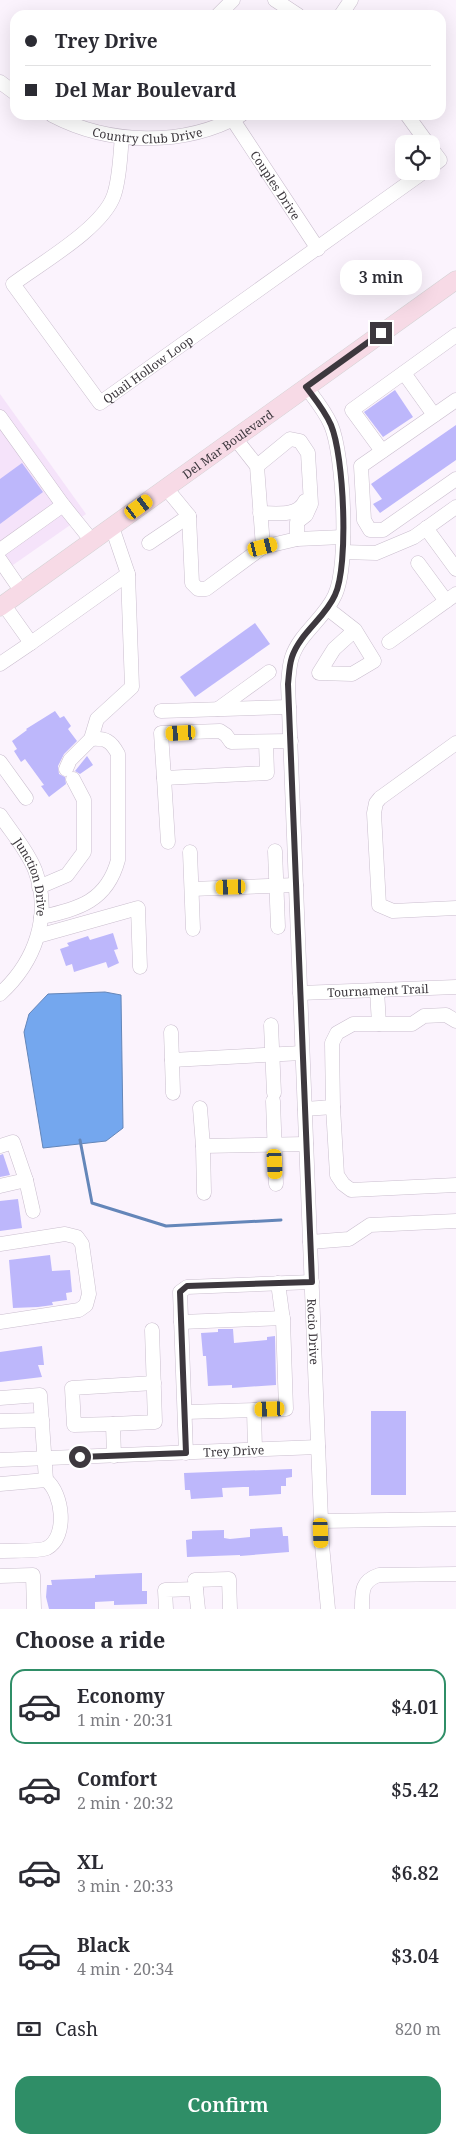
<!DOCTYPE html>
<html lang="en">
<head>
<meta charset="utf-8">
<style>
  :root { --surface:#fff; --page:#f2f2f3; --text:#2b2b33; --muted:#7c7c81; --line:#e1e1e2; --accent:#2f8e67 }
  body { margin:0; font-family:"Noto Serif",serif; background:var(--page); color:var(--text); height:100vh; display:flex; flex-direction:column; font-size:19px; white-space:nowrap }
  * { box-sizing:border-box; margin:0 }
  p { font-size:16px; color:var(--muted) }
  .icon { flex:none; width:28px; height:28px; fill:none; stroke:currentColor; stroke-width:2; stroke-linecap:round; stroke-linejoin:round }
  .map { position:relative; height:1609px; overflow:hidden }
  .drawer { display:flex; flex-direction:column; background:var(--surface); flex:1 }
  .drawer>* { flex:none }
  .guide { position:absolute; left:10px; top:10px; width:436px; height:110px; border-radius:15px; box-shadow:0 5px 20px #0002; display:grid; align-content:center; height:110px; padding:0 15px; background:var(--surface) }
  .buttons { position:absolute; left:395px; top:135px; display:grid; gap:10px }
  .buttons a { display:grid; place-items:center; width:45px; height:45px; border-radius:10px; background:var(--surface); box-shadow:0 5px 20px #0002; font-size:25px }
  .end { position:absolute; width:22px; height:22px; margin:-11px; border:6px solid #3d383e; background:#fff; box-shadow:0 0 0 2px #fff }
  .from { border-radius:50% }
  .bubble { position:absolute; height:35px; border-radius:15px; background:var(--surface); box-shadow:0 5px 20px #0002; font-size:16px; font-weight:600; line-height:35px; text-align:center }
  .car { position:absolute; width:15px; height:30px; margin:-15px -8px; border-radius:6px; box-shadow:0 0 4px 1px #0007; background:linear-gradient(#f5c518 24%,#345 0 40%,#f5c518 0 76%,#345 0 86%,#f5c518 0) }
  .guide b { display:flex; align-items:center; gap:18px; height:48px; font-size:19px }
  .guide b+b { border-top:1px solid var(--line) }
  .guide i { width:12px; height:12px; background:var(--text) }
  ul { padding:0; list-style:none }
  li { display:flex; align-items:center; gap:15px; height:75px; margin:0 10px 8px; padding:0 5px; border:2px solid transparent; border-radius:15px }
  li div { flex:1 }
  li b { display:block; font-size:19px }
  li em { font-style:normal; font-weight:600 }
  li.on { border-color:var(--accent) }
  li>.icon { width:45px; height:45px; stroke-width:1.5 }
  h2 { padding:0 15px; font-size:22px; line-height:60px }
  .pay { display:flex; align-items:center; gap:12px; height:55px; padding:0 15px; font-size:19px }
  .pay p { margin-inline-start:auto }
  .action { display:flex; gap:10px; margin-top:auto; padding:10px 15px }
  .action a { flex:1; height:58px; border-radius:15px; background:var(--accent); color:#fff; font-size:20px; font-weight:600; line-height:58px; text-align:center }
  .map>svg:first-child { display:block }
</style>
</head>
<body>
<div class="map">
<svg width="456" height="1609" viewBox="0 0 456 1609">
  <rect width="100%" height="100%" fill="#fbf3fd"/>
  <path fill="#f5e3fa" d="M0 394 86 514 0 574Z"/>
  <path fill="#74a7ee" stroke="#6486b9" d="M105 992 121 995 123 1128 106 1141 43 1148 24 1032 29 1014 48 994Z"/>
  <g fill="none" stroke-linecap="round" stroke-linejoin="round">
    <path stroke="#6486b9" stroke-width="3" d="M80 1140 92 1203 166 1226 281 1220"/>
  </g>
  <g fill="#bdb7fb">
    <path d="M395 390 413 417 383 437 364 412Z"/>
    <path d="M456 425V460L380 513 373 504 382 499 371 484Z"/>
    <path d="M22 463 43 492 0 524V479Z"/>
    <path d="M255 623 270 644 195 697 180 677Z"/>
    <path d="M55 711 60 718 64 716 71 726 68 729 77 741 64 754 58 766 59 774 65 777 66 784 49 797 41 786 44 785 25 759 21 762 14 751 17 749 12 741 27 730 26 729Z"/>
    <path d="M87 756 93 765 80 774 75 771Z"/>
    <path d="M113 933 118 949 114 950 119 963 108 968 106 962 74 972 72 964 66 966 60 949 69 946 67 943 88 936 90 940Z"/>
    <path d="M3 1154 10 1175 0 1177V1155Z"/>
    <path d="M18 1199 22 1228 0 1231V1201Z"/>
    <path d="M50 1255 52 1271 70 1270 72 1292 66 1293 67 1300 52 1302 53 1305 38 1307 13 1308 9 1260Z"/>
    <path d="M218 1329H233L234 1343 267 1340V1337L275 1336 276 1385 232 1388V1385L208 1386 206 1356H203L201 1333 218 1332Z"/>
    <path d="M42 1346 44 1365H38L42 1377 0 1382V1352Z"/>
    <rect x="371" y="1411" width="35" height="84"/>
    <path d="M292 1469V1477L286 1478V1486H281V1494L249 1496V1487H243L222 1488 223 1497 191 1499 190 1490H185L184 1473Z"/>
    <path d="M282 1527 283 1536H288L289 1552 240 1556V1555L187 1557 186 1540 192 1539V1531L224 1530V1538L230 1539 250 1537V1529Z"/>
    <path d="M142 1573V1591H147V1604L114 1605V1601L95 1602V1609H49L46 1597 47 1585H52L51 1580 95 1578V1575Z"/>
  </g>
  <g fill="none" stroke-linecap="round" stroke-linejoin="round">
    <g stroke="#cabece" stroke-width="15">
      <g id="minor">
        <path d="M275 0 298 15"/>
        <path d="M218 15 233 0"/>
        <path d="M341 15 351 0"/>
        <path d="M0 82 15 93"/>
        <path id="s1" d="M52 115C109 145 184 147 241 115"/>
        <path d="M407 115 428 144"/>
        <path id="s2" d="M233 120 318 249"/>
        <path id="s3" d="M122 137C120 156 120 177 114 195 103 228 41 263 13 284L100 403 425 171"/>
        <path d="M431 148 440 160 431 167"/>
        <path d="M404 373 434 415"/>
        <path id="s4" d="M306 387C315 399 325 411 331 425 344 456 349 565 335 595 325 618 300 633 292 657 289 666 289 675 288 684L322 1545 328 1609"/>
        <path d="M456 400 361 466 364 520 370 530H383L456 479"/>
        <path d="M0 417 63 505 92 541"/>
        <path d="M235 438 257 466 263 547"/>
        <path d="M382 451 352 410 456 335"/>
        <path d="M257 466 290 439 300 441 308 453 311 504 306 515 297 522V539"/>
        <path d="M166 488 189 516 192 583 198 589H206L263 547 297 539 343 537"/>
        <path d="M260 513C276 513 298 517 305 501"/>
        <path d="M426 528 456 569"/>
        <path d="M149 543 189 516"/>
        <path d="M0 550 63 505"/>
        <path d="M343 552 376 553 414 537 456 507"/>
        <path d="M0 560 22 592"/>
        <path d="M418 563 446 601"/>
        <path d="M328 609 355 630 374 661 352 674 319 673 334 649 355 630"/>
        <path d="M389 642 456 594"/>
        <path d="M31 643 128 574"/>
        <path d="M0 664 31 643 4 605"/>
        <path d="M218 709 269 672"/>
        <path d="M161 711 289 707"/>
        <path d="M266 742 267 773 164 778 161 733 220 731 226 735 231 742 291 741"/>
        <path d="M456 743 380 798 376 803 374 813 379 905 393 911 456 908"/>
        <path d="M0 762 26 798"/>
        <path d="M66 769 70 760 91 739 97 719 132 687 128 574 112 527"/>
        <path d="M164 778 168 842"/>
        <path id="s5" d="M0 815C12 833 27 850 35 870 52 916 35 962 0 994"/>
        <path d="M275 851 278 927"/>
        <path d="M190 852 193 929"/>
        <path d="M39 887 67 875 84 852V800L73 779"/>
        <path d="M192 889 296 885"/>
        <path d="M41 917C79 909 107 901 118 860V754C111 741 106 738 91 739"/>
        <path d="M38 936 138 908 140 967"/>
        <path id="s6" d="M300 993 456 987"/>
        <path d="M379 1024H412L424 1016 446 1015 456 1021"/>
        <path d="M271 1025 274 1093"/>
        <path d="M171 1032 172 1060 302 1053"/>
        <path d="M172 1060 173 1093"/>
        <path d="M273 1101 276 1184"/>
        <path d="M333 1107 337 1175 343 1184 351 1190 456 1185"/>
        <path d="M200 1108 203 1146 306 1144"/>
        <path d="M305 1109 333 1107 332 1043 337 1033 353 1024H379L377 990"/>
        <path d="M0 1146 13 1142 26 1180 0 1186"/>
        <path d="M203 1146 204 1193"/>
        <path d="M26 1180 33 1211"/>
        <path d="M310 1242 349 1239 370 1225 456 1221"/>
        <path d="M0 1244 65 1234 77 1237 82 1244 89 1294 86 1305 79 1310 0 1322"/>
        <path d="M181 1322 283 1318"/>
        <path d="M0 1398 40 1395 46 1480 0 1484"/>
        <path d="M254 1410 255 1450"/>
        <path d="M185 1412 286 1409 283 1320 278 1283"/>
        <path d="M0 1421 42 1420"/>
        <path d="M113 1424 74 1425 72 1388 154 1383"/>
        <path d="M186 1453 180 1292 187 1287 312 1282"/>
        <path d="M114 1456 113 1424 155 1422 152 1330"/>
        <path id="s7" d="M0 1460 318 1447"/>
        <path d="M321 1521 456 1519"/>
        <path d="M0 1551C11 1550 38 1552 47 1548 68 1537 63 1493 46 1480"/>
        <path d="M0 1576 33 1575 34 1609"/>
        <path d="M166 1609 165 1590 196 1589"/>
        <path d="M198 1609 195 1580 229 1579 230 1609"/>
        <path d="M362 1609C362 1592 361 1581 379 1575L456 1574"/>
      </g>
    </g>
    <g stroke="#d4d3d5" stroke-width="19">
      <g id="major">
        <path id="s8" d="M0 607 456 280"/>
      </g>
    </g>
    <use href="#minor" stroke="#fff" stroke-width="14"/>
    <use href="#major" stroke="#f7dae6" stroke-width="18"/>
  </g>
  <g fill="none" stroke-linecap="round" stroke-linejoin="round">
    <path stroke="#3d383e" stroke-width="6" d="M80 1457 186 1453 180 1292 187 1286 312 1282 288 684C289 675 289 666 292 657 300 633 325 618 335 595 349 565 344 456 331 425 325 411 315 399 306 387L381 333"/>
  </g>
  <g text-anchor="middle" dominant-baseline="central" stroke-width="4" stroke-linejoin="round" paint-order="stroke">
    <g font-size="12" fill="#3d383e" stroke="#fff">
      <text stroke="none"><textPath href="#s1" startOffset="99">Country Club Drive</textPath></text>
      <text stroke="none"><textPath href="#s2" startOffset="78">Couples Drive</textPath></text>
      <text stroke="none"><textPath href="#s3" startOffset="401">Quail Hollow Loop</textPath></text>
      <text stroke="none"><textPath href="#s8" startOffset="280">Del Mar Boulevard</textPath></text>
      <text stroke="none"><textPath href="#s5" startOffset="71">Junction Drive</textPath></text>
      <text stroke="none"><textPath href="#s6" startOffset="78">Tournament Trail</textPath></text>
      <text stroke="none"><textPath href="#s4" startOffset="969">Rocio Drive</textPath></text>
      <text stroke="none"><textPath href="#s7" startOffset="234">Trey Drive</textPath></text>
    </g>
  </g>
</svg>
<div class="buttons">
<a><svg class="icon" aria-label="locate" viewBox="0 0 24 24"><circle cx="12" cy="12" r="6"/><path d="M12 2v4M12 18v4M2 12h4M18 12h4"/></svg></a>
</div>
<i class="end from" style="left:80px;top:1457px"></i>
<i class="end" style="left:381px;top:333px"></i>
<div class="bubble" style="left:340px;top:260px;width:82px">3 min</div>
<i class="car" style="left:139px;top:507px;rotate:54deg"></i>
<i class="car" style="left:263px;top:547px;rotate:76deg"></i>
<i class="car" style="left:181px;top:733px;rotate:267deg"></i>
<i class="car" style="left:231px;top:887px;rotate:268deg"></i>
<i class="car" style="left:275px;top:1164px;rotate:177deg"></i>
<i class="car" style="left:270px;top:1409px;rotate:268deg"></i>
<i class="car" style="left:321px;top:1533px;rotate:178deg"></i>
<div class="guide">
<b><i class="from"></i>Trey Drive</b>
<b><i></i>Del Mar Boulevard</b>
</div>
</div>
<section class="drawer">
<h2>Choose a ride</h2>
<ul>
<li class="on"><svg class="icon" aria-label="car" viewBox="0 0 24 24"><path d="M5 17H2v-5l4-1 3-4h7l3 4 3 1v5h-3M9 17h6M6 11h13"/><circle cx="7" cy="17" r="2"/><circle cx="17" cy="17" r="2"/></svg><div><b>Economy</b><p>1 min · 20:31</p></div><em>$4.01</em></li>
<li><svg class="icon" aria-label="car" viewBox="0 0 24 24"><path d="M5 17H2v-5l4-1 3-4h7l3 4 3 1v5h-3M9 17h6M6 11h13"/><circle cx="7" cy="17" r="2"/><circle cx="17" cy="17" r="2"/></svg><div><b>Comfort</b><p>2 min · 20:32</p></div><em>$5.42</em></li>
<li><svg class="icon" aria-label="car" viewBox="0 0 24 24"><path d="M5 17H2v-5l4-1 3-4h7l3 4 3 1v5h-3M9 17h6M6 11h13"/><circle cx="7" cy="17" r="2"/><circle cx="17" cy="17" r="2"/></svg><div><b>XL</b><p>3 min · 20:33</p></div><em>$6.82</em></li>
<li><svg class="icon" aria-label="car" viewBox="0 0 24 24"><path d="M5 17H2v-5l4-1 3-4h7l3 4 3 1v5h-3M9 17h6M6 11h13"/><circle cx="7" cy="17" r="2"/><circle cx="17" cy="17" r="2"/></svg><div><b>Black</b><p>4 min · 20:34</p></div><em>$3.04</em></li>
</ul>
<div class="pay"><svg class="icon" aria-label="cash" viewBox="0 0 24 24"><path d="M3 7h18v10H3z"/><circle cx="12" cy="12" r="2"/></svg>Cash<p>820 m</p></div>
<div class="action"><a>Confirm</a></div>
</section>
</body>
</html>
